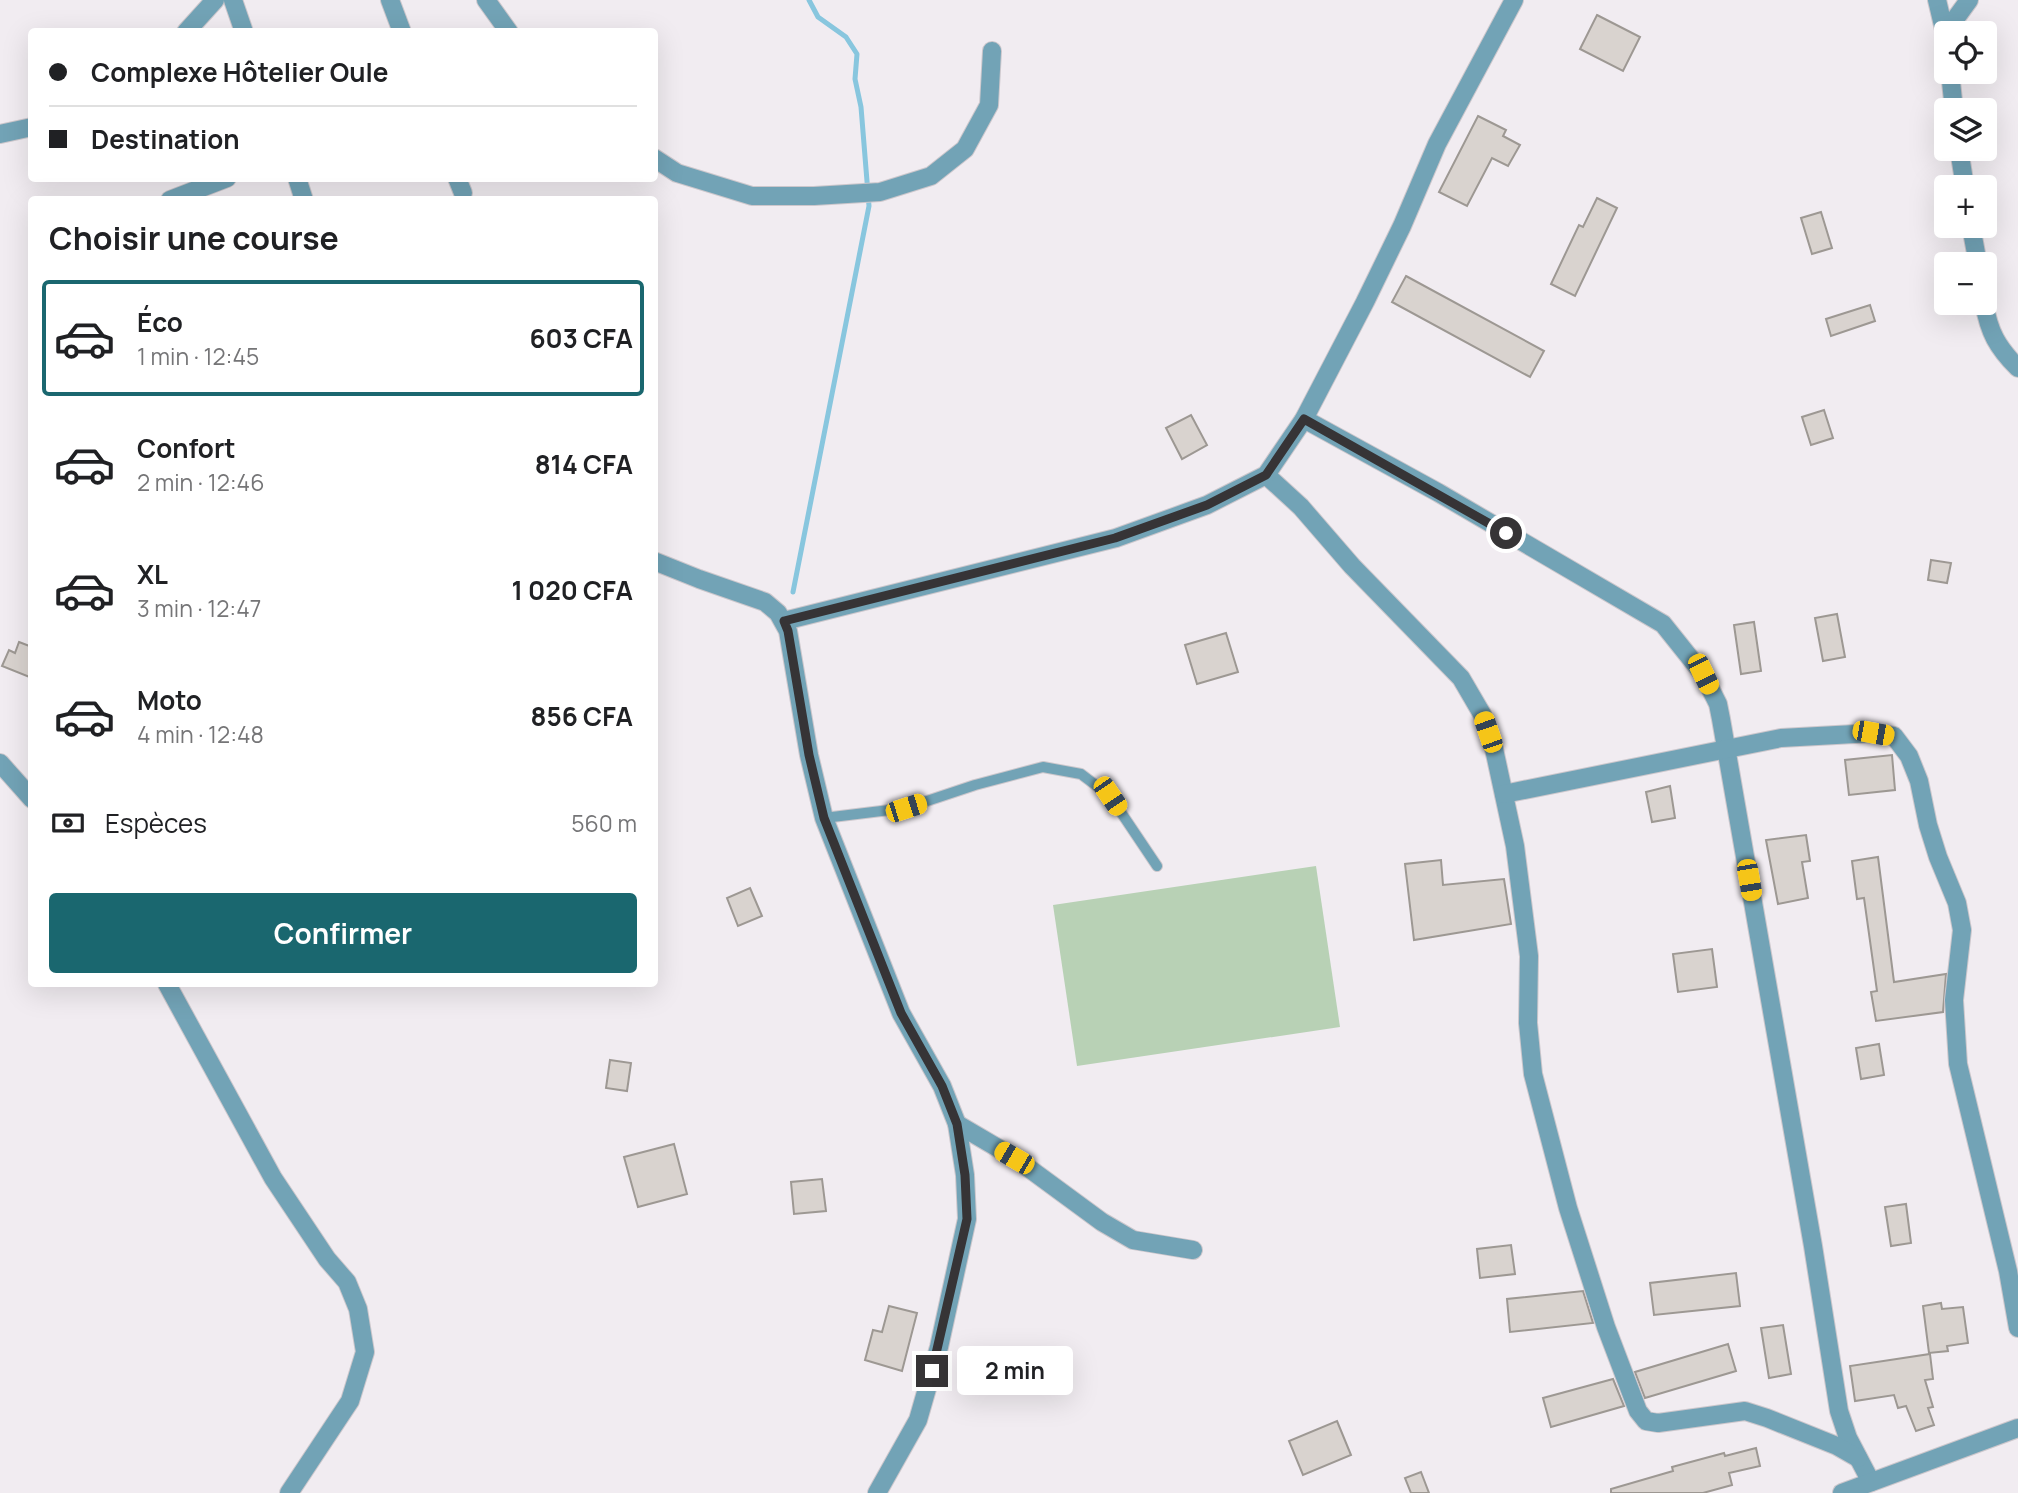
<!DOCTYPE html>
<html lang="fr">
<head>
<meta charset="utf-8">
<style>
  :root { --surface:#fff; --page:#f2f2f2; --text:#202124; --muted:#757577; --line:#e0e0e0; --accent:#1a676f }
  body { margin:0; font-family:Manrope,sans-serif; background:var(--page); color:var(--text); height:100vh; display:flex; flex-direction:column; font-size:26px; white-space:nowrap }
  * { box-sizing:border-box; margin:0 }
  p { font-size:23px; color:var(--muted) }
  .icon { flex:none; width:38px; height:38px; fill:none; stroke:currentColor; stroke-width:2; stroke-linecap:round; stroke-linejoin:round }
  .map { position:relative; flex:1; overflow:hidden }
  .drawer { position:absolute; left:28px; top:196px; width:630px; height:791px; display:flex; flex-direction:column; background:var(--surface); border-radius:7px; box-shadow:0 7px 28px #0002 }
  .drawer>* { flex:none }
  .hud { position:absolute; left:28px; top:28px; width:630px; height:154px; border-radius:7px; box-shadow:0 7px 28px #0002; display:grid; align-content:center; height:154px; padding:0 21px; background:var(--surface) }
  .controls { position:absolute; left:1934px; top:21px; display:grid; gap:14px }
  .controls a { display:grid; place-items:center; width:63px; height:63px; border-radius:7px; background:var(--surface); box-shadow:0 7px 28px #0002; font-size:35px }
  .end { position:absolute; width:32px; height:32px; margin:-16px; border:9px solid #363436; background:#fff; box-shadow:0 0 0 4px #fff }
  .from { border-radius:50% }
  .bubble { position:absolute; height:49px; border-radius:7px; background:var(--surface); box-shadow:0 7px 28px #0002; font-size:23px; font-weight:700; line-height:49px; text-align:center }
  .car { position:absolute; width:21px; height:42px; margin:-21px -10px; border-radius:9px; box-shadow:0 0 5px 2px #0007; background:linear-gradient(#f5c518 24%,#345 0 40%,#f5c518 0 76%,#345 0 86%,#f5c518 0) }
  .hud b { display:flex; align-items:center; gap:24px; height:66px; font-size:26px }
  .hud b+b { border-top:2px solid var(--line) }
  .hud i { width:18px; height:18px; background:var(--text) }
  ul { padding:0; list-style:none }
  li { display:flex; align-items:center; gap:21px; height:116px; margin:0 14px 10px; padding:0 7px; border:4px solid transparent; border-radius:7px }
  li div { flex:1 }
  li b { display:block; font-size:26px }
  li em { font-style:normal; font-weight:700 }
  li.current { border-color:var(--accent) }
  li>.icon { width:63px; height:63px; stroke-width:1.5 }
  h2 { padding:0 21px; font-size:32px; line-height:84px }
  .pay { display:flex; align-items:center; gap:18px; height:77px; padding:0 21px; font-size:26px }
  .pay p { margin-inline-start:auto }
  .action { display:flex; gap:14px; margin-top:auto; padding:14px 21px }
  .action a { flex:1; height:80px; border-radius:7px; background:var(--accent); color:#fff; font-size:28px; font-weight:700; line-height:80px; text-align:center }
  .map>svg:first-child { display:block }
</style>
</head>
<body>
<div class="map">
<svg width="2018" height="1493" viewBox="0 0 2018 1493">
  <rect width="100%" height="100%" fill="#f1ecf1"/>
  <path fill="#b8d1b5" d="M1316 866 1340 1027 1077 1066 1053 905Z"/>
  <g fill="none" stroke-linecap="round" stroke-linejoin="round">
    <path stroke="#88c6de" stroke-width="5" d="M793 592 869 206 861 107 855 79 857 54 846 37 818 17 809 0"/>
  </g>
  <g fill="#d9d3cf" stroke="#9d9893" stroke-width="2">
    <path d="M1597 15 1640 37 1623 71 1580 49Z"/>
    <path d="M1478 116 1506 130 1503 136 1520 145 1508 166 1492 158 1467 206 1439 192Z"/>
    <path d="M1597 198 1617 208 1575 296 1551 284 1579 225 1583 227Z"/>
    <path d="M1821 212 1832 248 1812 254 1801 218Z"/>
    <path d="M1406 276 1544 351 1530 377 1392 302Z"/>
    <path d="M1870 305 1875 321 1831 336 1826 319Z"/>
    <path d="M1824 410 1833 438 1811 445 1802 417Z"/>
    <path d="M1191 415 1207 445 1182 459 1166 428Z"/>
    <path d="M1931 560 1951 563 1947 583 1928 580Z"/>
    <path d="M1837 614 1845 657 1823 661 1815 618Z"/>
    <path d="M1754 622 1761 671 1741 674 1734 625Z"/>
    <path d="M1226 633 1238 672 1197 684 1185 645Z"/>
    <path d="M19 642 32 647V678L2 666 9 650 15 653Z"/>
    <path d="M1892 755 1895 790 1849 795 1845 760Z"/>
    <path d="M1670 786 1675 818 1652 822 1646 792Z"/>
    <path d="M1806 835 1810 861 1802 862 1808 898 1778 904 1766 840Z"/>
    <path d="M1878 857 1894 982 1946 974 1943 1012 1876 1021 1871 992 1877 991 1864 898 1857 899 1852 861Z"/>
    <path d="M1441 860 1443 885 1504 879 1511 924 1414 940 1405 864Z"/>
    <path d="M750 888 762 916 738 926 727 898Z"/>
    <path d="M1712 949 1717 987 1678 992 1673 954Z"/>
    <path d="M1879 1044 1884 1075 1861 1079 1856 1048Z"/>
    <path d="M610 1060 631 1063 627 1091 606 1088Z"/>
    <path d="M674 1144 687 1194 638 1207 624 1157Z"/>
    <path d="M822 1179 826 1211 794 1214 791 1182Z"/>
    <path d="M1906 1204 1911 1243 1891 1246 1885 1207Z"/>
    <path d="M1511 1245 1515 1274 1480 1278 1477 1249Z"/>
    <path d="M1736 1273 1740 1306 1654 1315 1650 1283Z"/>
    <path d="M1583 1291 1593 1323 1510 1332 1507 1299Z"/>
    <path d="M1941 1303 1942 1309 1963 1307 1968 1343 1947 1346 1948 1351 1929 1353 1923 1306Z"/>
    <path d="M889 1306 917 1313 902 1371 865 1360 873 1330 882 1332Z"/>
    <path d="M1783 1325 1791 1374 1769 1378 1761 1328Z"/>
    <path d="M1728 1344 1736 1371 1645 1398 1635 1372Z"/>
    <path d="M1930 1354 1933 1379 1925 1380 1933 1407 1928 1408 1934 1425 1916 1431 1906 1406 1898 1408 1894 1395 1855 1401 1850 1366Z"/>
    <path d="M1613 1379 1624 1406 1551 1427 1543 1398Z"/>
    <path d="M1337 1421 1351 1455 1303 1475 1289 1441Z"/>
    <path d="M1756 1448 1760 1466 1729 1473 1732 1485 1703 1493H1611V1489L1673 1471 1672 1467 1724 1453 1725 1456Z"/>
    <path d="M1421 1472 1429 1493H1411L1405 1478Z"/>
  </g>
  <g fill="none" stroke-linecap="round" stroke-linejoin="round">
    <g stroke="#ccc7cc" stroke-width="12">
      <path id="lane" d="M824 818 906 808 975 785 1043 767 1081 774 1110 796 1157 866"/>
    </g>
    <g stroke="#ccc7cc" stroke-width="20">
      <g id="street">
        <path d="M233 0 244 32"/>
        <path d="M390 0 402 32"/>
        <path d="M486 0 509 32"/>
        <path d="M1937 0 1946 38"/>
        <path d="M186 32 215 0"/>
        <path d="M1945 33 1969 0"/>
        <path d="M1950 72 1954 110"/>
        <path d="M0 134 32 127"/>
        <path d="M1959 149 1965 187"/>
        <path d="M654 158 677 173 752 196H814L880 192 931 176 965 149 989 105 992 51"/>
        <path d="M297 178 304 200"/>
        <path d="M457 178 463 193"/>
        <path d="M170 200 227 178"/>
        <path d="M1971 226 1978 264"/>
        <path d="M1984 303C1989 332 1997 347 2018 368"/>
        <path d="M1304 419 1439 493 1663 624 1703 674 1718 704 1721 719 1813 1246 1839 1411 1848 1438 1871 1482"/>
        <path d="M1266 475 1301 507 1352 566 1461 678 1482 714 1494 749 1515 846 1529 956 1528 1023 1533 1074 1568 1208 1606 1327 1638 1411 1646 1421 1658 1423 1745 1411 1767 1418 1837 1446 1858 1458"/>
        <path d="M654 561 699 579 765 602 778 613 788 631 809 755 824 818 901 1013 942 1086 957 1124 965 1175 967 1219 939 1347 918 1420 877 1493"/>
        <path d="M784 621 1116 538 1207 505 1266 475 1304 419 1365 302 1402 226 1437 144 1514 0"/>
        <path d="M0 763 32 799"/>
        <path d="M1504 794 1781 738 1873 733 1894 736 1909 756 1919 781 1928 825 1938 857 1957 903 1962 930 1954 1000 1958 1064 2008 1271 2018 1328"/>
        <path d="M167 984 273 1178 327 1259 347 1282 358 1309 365 1352 350 1401 289 1493"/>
        <path d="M957 1124 1015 1158 1102 1222 1133 1240 1193 1250"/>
        <path d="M1842 1493 2018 1428"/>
      </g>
    </g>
    <use href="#lane" stroke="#72a3b6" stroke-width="10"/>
    <use href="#street" stroke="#72a3b6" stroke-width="18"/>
  </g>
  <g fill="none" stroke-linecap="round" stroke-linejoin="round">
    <path stroke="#363436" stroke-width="9" d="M932 1371 967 1219 965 1175 957 1124 942 1086 901 1013 824 818 809 755 788 631 784 621 1115 538 1207 505 1266 475 1304 419 1506 533"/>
  </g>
</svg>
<div class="controls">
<a><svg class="icon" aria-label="locate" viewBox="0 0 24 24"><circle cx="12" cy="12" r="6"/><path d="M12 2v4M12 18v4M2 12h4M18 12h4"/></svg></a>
<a><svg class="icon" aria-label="layers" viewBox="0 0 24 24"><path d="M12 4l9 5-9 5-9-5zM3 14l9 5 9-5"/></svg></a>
<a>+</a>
<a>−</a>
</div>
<i class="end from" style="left:1506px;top:533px"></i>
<i class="end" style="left:932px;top:1371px"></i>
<div class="bubble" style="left:957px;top:1346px;width:116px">2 min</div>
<i class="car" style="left:1703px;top:674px;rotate:154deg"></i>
<i class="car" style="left:1488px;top:732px;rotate:341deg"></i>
<i class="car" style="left:1873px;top:733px;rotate:100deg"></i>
<i class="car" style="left:1110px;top:796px;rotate:146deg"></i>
<i class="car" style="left:906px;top:808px;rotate:72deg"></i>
<i class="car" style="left:1749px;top:880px;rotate:170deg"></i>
<i class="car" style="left:1014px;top:1158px;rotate:300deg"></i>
<div class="hud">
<b><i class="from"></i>Complexe Hôtelier Oule</b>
<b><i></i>Destination</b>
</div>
<section class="drawer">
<h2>Choisir une course</h2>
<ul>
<li class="current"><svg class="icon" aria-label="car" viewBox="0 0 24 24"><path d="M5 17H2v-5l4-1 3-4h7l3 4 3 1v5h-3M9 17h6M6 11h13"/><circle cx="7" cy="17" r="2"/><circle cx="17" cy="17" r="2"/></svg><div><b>Éco</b><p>1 min · 12:45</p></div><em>603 CFA</em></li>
<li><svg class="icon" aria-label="car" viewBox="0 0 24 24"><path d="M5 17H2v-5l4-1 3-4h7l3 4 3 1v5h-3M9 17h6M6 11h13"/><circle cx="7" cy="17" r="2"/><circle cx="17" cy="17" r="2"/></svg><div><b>Confort</b><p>2 min · 12:46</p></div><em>814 CFA</em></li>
<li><svg class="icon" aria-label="car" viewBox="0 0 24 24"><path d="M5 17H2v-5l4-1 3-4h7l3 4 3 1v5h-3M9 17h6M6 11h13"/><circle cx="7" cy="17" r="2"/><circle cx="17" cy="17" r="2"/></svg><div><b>XL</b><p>3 min · 12:47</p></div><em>1 020 CFA</em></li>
<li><svg class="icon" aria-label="car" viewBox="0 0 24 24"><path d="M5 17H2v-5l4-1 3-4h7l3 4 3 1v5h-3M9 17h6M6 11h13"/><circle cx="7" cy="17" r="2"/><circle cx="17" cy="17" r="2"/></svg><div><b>Moto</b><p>4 min · 12:48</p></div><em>856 CFA</em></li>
</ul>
<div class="pay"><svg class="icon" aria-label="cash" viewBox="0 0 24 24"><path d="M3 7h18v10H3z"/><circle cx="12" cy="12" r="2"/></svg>Espèces<p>560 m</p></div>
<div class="action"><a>Confirmer</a></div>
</section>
</div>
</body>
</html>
